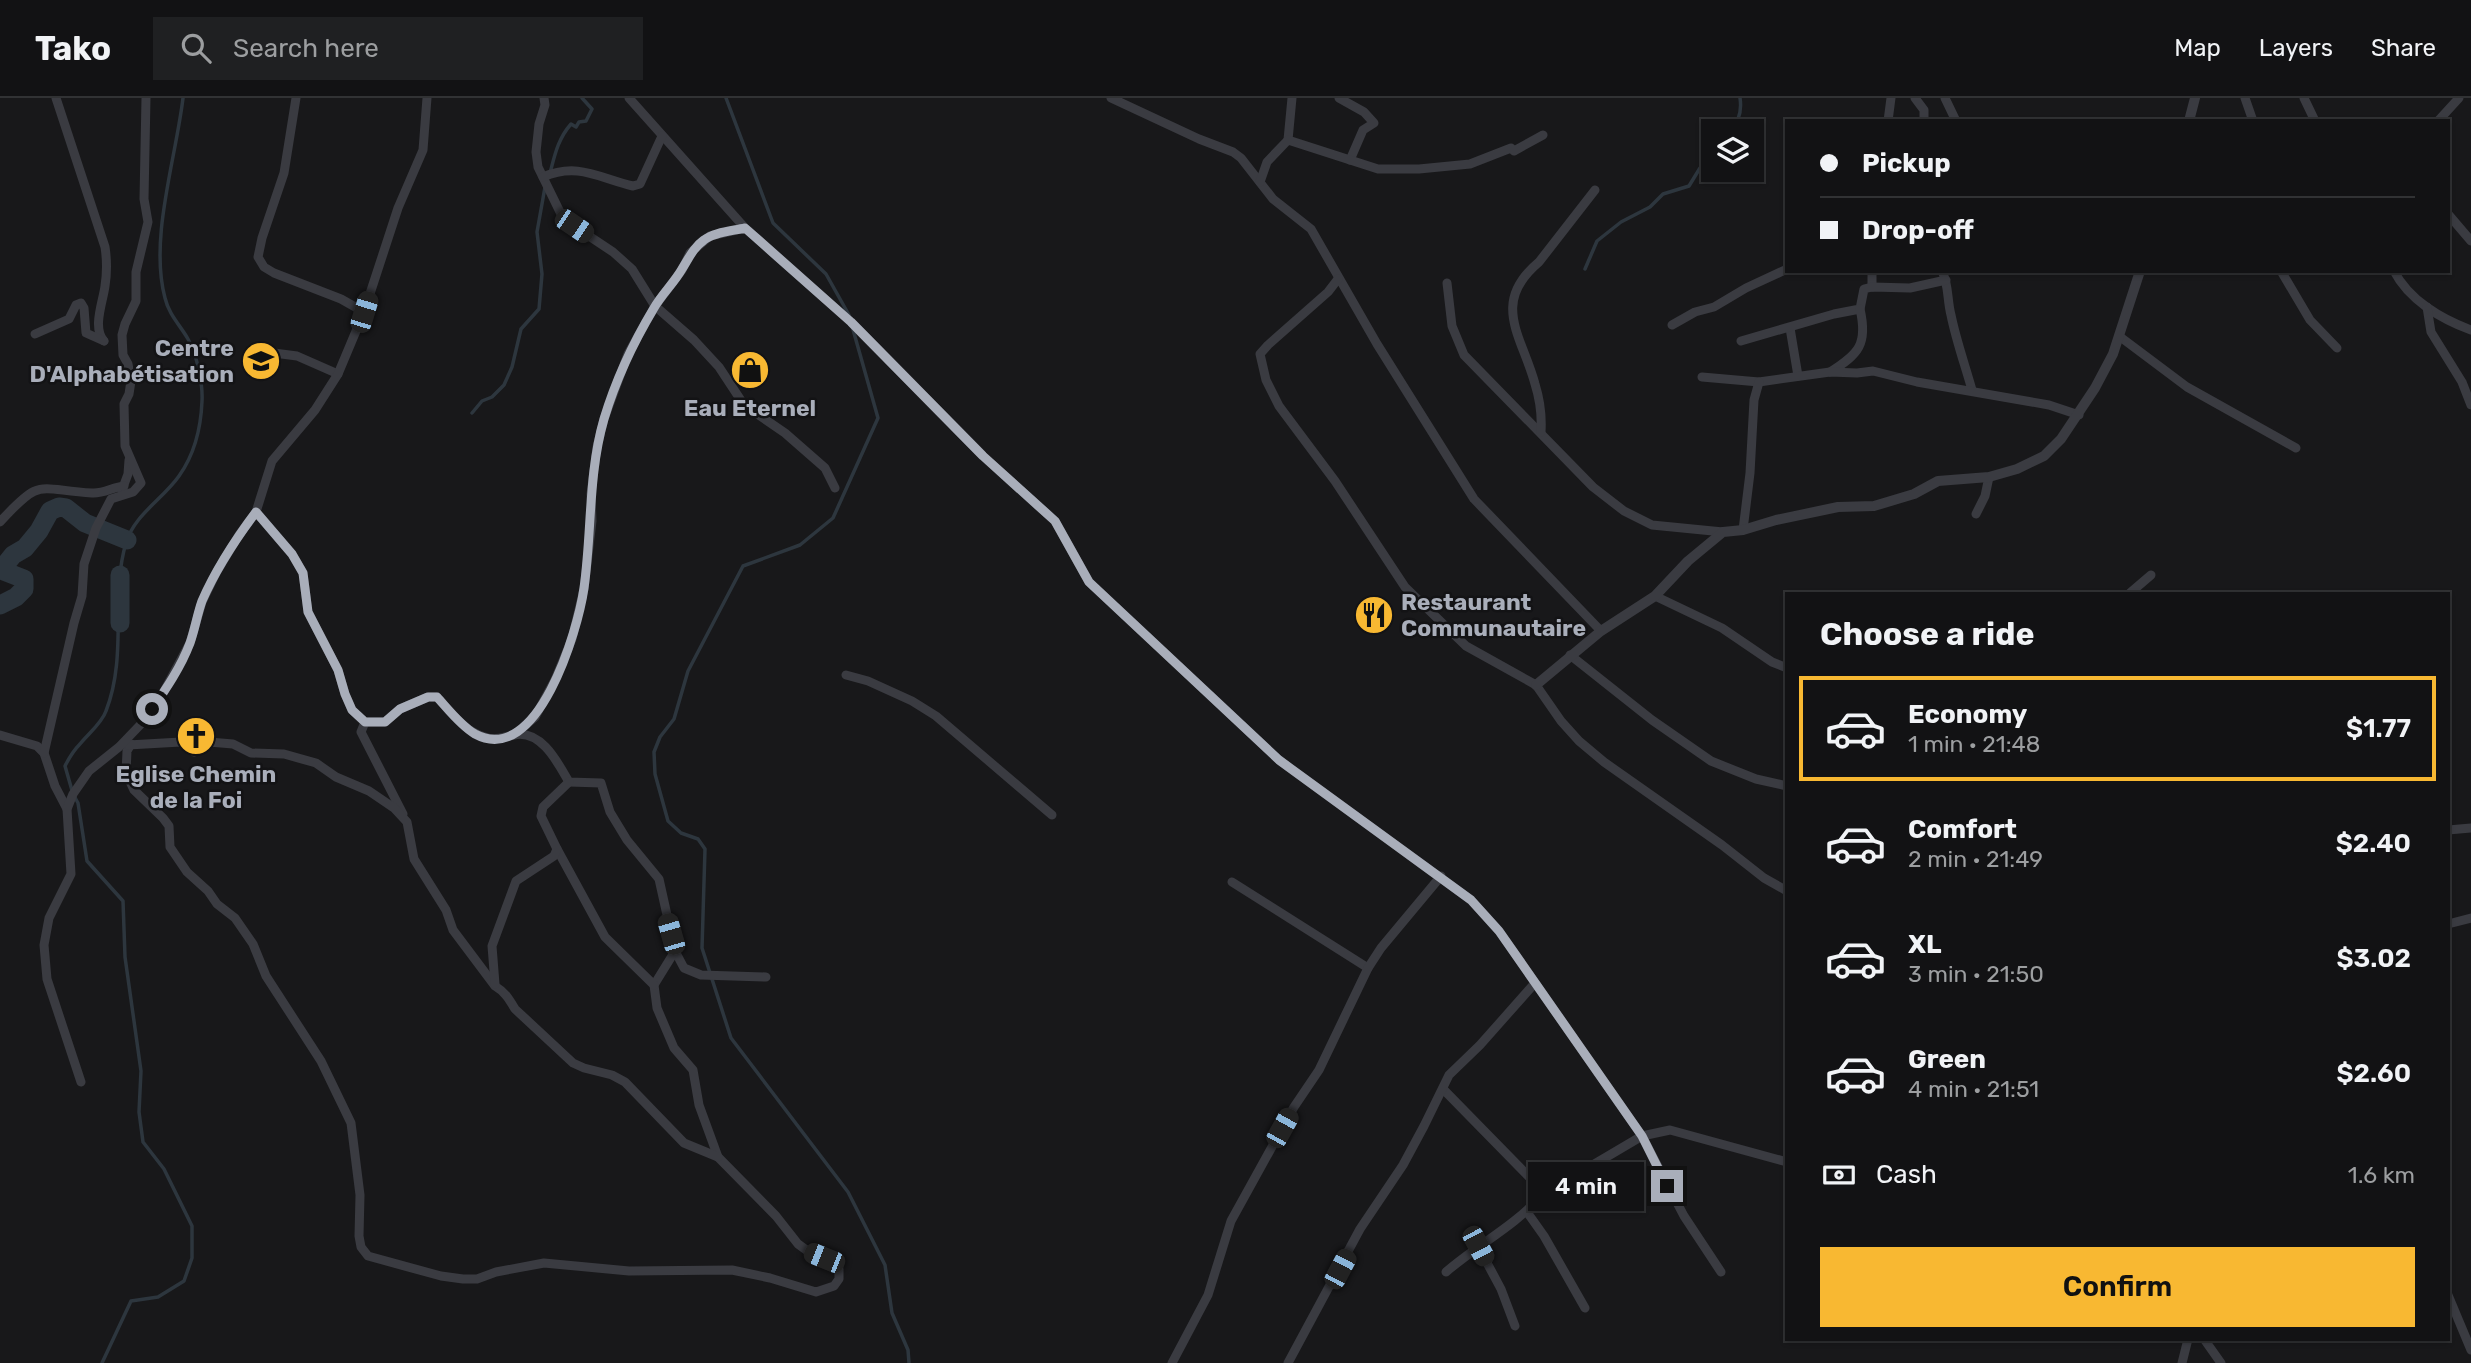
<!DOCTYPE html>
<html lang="en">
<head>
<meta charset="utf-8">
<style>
  :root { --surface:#121214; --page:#1f2022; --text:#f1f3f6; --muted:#9c9ea0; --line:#313234; --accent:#f8b832 }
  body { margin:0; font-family:Rubik,sans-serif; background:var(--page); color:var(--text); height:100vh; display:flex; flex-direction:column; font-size:26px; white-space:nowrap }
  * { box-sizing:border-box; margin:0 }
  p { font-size:23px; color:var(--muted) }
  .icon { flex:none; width:38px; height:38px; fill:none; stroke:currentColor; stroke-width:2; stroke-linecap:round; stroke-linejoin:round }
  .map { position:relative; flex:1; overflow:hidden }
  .panel { position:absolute; left:1785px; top:494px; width:665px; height:749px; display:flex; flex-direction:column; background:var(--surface); border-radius:0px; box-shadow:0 2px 5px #0004,0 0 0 2px var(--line) }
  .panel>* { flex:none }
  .guide { position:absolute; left:1785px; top:21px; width:665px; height:154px; border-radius:0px; box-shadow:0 2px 5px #0004,0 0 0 2px var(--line); display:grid; align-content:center; height:154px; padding:0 35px; background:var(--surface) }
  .fabs { position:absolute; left:1701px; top:21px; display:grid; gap:14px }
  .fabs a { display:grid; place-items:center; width:63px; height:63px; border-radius:0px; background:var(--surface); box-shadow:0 2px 5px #0004,0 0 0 2px var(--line); font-size:35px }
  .end { position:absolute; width:32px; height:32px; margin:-16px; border:9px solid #a9aeba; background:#111; box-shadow:0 0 0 4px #111 }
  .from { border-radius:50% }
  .bubble { position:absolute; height:49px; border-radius:0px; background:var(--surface); box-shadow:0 2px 5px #0004,0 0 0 2px var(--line); font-size:23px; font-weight:600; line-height:49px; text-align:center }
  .car { position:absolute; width:21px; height:42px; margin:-21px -10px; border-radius:9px; box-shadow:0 0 5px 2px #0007; background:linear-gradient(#222 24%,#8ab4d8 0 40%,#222 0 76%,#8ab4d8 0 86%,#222 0) }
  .guide b { display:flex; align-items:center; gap:24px; height:66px; font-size:26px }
  .guide b+b { border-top:2px solid var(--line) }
  .guide i { width:18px; height:18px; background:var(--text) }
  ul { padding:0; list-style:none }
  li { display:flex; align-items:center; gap:21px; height:105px; margin:0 14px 10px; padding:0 21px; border:4px solid transparent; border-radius:0px }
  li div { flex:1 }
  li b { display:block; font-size:26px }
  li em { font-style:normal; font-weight:600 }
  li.selected { border-color:var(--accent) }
  li>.icon { width:63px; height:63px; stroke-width:1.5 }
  h2 { padding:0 35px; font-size:32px; line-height:84px }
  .pay { display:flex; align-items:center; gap:18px; height:77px; padding:0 35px; font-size:26px }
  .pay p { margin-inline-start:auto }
  .button { display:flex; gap:14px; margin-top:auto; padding:14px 35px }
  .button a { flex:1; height:80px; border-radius:0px; background:var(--accent); color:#111; font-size:28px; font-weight:600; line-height:80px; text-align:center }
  header { display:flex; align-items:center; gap:42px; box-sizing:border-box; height:98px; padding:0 35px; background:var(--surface); border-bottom:2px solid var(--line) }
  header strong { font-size:33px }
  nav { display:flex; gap:38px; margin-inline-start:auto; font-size:24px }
  .search { width:490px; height:63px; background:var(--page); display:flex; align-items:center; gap:18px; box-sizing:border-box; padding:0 24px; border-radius:0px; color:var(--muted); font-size:26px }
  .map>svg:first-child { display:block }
</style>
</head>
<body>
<header>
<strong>Tako</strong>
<div class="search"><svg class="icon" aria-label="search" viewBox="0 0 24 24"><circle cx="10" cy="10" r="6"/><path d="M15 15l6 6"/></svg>Search here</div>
<nav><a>Map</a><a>Layers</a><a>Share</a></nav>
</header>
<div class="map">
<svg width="2471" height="1265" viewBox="0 0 2471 1265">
  <rect width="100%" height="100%" fill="#18181a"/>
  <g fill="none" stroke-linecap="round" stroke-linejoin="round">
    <g stroke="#2d363e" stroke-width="3.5">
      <path d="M726 0 773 125 826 176 849 217"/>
      <path d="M1730 33C1739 24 1742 13 1740 0"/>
      <path d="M550 75C555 56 558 41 571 26L576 29 579 24 586 23 592 11 582 0"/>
      <path d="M1585 171 1597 143 1621 124 1650 109 1663 96 1689 88 1700 70 1713 57"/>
      <path d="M852 228 878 320 833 420 800 447 743 468 688 573 674 621 660 639 654 654 655 676 668 723 681 735 698 741 705 751 702 850 731 940 848 1094 885 1167 892 1215 908 1252 909 1265"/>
      <path d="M472 315 482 303 492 299 504 287 512 269 521 231 539 211 542 176 537 134 545 89"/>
      <path d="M102 1265 131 1203 158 1199 184 1183 192 1160V1128L164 1071 143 1044 139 1014 141 973 125 859 123 803 87 763 78 705 73 696 65 668C69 660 74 652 80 646 88 636 102 625 106 613 128 556 110 498 126 445 134 417 163 401 179 378 194 357 201 329 202 303 203 286 197 257 188 241 180 227 169 217 165 200 149 141 176 60 183 0"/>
    </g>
    <g stroke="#2d363e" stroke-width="19">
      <path d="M0 507 16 499 24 491V481L1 472 13 457 25 450 39 433 50 413 59 409 66 410 85 425 127 442"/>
      <path d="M120 525V477"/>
    </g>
    <g stroke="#3a3b41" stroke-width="9">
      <path d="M56 0 105 149C107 162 107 175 105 188 103 204 92 230 104 243"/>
      <path d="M296 0 284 75 262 140 258 159 264 169 274 175 341 201 364 214"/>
      <path d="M544 0 545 7 539 26 536 54 538 69 560 114 574 128 613 154 632 171 655 208 694 242 719 269 744 307 785 335 825 370 835 390"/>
      <path d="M629 0 745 130 851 224 983 358 1055 423 1089 484 1279 662 1471 802 1499 833 1642 1038 1684 1118 1721 1174"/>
      <path d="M1111 0 1199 41 1233 54 1241 60 1273 101 1311 131 1377 246 1474 401 1601 533"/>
      <path d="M1339 0 1364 14 1374 25 1363 32 1350 62"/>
      <path d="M1915 0 1924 12V23"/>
      <path d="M1945 0 1956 23"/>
      <path d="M2245 0 2253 23"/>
      <path d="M2304 0 2315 23"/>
      <path d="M1888 23 1891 0"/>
      <path d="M2438 23 2459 0"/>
      <path d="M1288 42 1292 0"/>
      <path d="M543 79C578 64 599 80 633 88L640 86 662 38"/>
      <path d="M1260 84 1267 64 1288 42 1378 71H1419L1470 66 1511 50 1514 53 1543 37"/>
      <path d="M2448 116 2471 143"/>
      <path d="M1942 173C1949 187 1947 202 1951 217 1956 242 1965 267 1972 292"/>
      <path d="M2281 173 2310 222 2337 250"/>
      <path d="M2394 173C2409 202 2441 221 2471 232"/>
      <path d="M1338 181 1328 194 1268 247 1260 256 1266 282 1279 308 1335 383 1405 489 1466 548 1536 587 1561 623 1579 643 1604 664 1722 747 1764 780 1787 793"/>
      <path d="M1447 185 1452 228 1464 257 1593 389 1624 413 1652 427 1723 434"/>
      <path d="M1872 189V173"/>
      <path d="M2427 209 2431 234 2462 284 2471 307"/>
      <path d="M1672 227 1695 214 1714 209 1746 190 1787 171"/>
      <path d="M1790 230 1798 278"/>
      <path d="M35 236 69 221 76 207 81 205 84 210 86 235 104 243"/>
      <path d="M2119 238 2187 289 2296 350"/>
      <path d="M1741 243 1834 216 1860 211 1864 191 1872 189 1910 190 1946 182"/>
      <path d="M262 249 274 255 297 258 338 276"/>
      <path d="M1830 274C1859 256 1868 246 1860 211"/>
      <path d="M1702 279 1759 284 1830 274 1857 275 1873 273 1917 284 2049 307 2079 317"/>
      <path d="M1541 334C1542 318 1540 302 1535 286 1522 238 1490 205 1539 164L1595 92"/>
      <path d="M122 392 128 376 129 362"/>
      <path d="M256 414 292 456 303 475 308 514 338 572 345 596 352 612 365 624H385L400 611 428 599H437C448 611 462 630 477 636 495 644 498 640 514 637 541 631 558 665 569 684L601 685 610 714 627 742 659 781 675 853 684 870 701 877 766 879"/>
      <path d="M1976 416 1985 398 1989 379"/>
      <path d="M0 424C42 378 37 392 92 395 103 396 113 389 124 388"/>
      <path d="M1743 432 1750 375 1754 302 1759 284"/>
      <path d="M2130 495 2151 477"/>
      <path d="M1655 498 1722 530 1772 564 1787 570"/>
      <path d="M1570 557 1652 622 1711 663 1756 681 1787 688"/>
      <path d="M846 577 868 583 912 603 936 618 1052 717"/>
      <path d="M365 624 361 634 403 716"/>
      <path d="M515 636 535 619 555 582 572 541 584 491 592 423 591 396 597 349 604 321 628 256 655 208 682 172 690 155 710 138 745 130"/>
      <path d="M0 637 37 648 44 655 55 688 67 711"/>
      <path d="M131 646 127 653 126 675 134 692 163 720 169 728 170 749 187 774 208 793 217 806 235 820 253 846 266 878 321 963 351 1025 360 1097 359 1138 361 1149 368 1158 441 1178 463 1181H477L496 1174 544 1165 629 1173 732 1172 770 1180 816 1194 834 1188 839 1181V1171L834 1165 809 1154 798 1146 776 1118 718 1059 699 1007 693 972 674 950 657 910 654 887 675 853"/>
      <path d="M128 647 181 644 194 654 209 644 233 646 251 655 284 656 316 665 336 679 369 693 394 710 407 724 414 761 446 812 453 832 495 888C505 894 509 901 515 911L573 965 584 970 612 977 625 984 684 1045 718 1059"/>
      <path d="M44 655 74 525 82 498 84 466 96 430 111 401 133 394 141 385 125 348 124 306 129 296 131 283 128 266 123 257 122 237 125 226 136 203V174L148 124 144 101 146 0"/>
      <path d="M2448 732 2471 730"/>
      <path d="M557 751 605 839 654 887"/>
      <path d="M1232 784 1368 870"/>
      <path d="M2448 826 2471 820"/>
      <path d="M495 886 492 848 516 783 554 758 557 751 541 718 543 709 569 684"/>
      <path d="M81 984 47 881 44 847 49 820 71 776 67 711 73 696 89 673 119 649 143 624 161 599 190 545 202 504 216 475 239 437 256 414 272 363 315 312 338 276 364 214 398 110 423 52 427 0"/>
      <path d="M1443 991 1535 1085 1542 1097 1642 1038 1670 1032 1787 1064"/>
      <path d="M1527 1114 1544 1138 1585 1210"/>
      <path d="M1478 1148 1501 1191 1515 1228"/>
      <path d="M1446 1174C1477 1147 1515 1128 1542 1097"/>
      <path d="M2448 1197 2471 1252"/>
      <path d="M2204 1241 2221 1265"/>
      <path d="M1172 1265 1208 1197 1231 1123 1294 1009 1319 972 1368 870 1381 850 1441 778"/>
      <path d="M1288 1265 1360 1131 1403 1067 1424 1028 1449 977 1480 947 1535 885"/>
      <path d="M2182 1265 2188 1241"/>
    </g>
    <g stroke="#3a3b41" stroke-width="10">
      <path d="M2189 23 2195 0"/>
      <path d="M1536 587 1601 533 1655 498 1688 463 1723 434 1743 432 1776 422 1838 409 1874 408 1914 396 1938 383 1989 379 2017 371 2044 358 2061 341 2095 290 2113 256 2140 173"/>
    </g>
  </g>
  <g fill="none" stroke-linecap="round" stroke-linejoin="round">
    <path stroke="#a9aeba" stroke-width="9" d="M152 611C166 591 181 569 190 545 195 531 197 517 202 503 216 471 235 442 256 414L292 456 303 475 308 514 338 572 345 596 352 612 365 624H385L400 611 428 599H437C448 611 461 628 475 636 538 670 578 532 584 490 592 433 588 376 604 321 616 281 633 245 654 210 662 196 674 185 682 171 689 160 693 150 704 142 714 134 732 133 745 130L851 224 983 358 1055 423 1089 484 1279 662 1471 802 1499 833 1642 1038 1667 1088"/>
  </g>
  <defs>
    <g id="school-disc" transform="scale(2.0125)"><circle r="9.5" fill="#f8b832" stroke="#131315"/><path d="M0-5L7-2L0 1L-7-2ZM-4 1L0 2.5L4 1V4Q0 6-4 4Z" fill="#111"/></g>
    <g id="shop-disc" transform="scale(2.0125)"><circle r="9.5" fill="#f8b832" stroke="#131315"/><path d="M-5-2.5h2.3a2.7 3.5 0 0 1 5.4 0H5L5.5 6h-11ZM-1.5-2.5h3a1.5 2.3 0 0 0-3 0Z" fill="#111"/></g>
    <g id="restaurant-disc" transform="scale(2.0125)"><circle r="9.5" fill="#f8b832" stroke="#131315"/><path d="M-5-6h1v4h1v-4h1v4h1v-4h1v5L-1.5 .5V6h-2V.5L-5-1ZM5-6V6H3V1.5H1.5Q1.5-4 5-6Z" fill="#111"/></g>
    <g id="church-disc" transform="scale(2.0125)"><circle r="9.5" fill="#f8b832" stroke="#131315"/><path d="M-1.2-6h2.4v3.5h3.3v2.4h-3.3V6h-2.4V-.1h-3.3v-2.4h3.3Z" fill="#111"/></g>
  </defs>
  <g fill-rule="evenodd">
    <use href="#school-disc" x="261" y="263"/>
    <use href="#shop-disc" x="750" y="272"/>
    <use href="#restaurant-disc" x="1374" y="517"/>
    <use href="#church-disc" x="196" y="638"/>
  </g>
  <g text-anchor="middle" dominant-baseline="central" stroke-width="5" stroke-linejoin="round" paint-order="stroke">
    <g font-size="23" font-weight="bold" fill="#a9aeba" stroke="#131315">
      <text x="234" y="250" text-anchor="end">Centre<tspan x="234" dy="26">D'Alphabétisation</tspan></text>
      <text x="750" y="310">Eau Eternel</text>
      <text x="1401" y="504" text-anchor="start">Restaurant<tspan x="1401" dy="26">Communautaire</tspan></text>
      <text x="196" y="676">Eglise Chemin<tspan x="196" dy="26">de la Foi</tspan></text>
    </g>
  </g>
</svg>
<div class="fabs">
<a><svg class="icon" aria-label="layers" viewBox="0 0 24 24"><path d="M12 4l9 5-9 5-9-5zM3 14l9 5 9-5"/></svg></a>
</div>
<i class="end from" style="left:152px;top:611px"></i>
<i class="end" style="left:1667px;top:1088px"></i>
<div class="bubble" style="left:1528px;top:1064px;width:116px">4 min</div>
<i class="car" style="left:574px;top:128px;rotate:124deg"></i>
<i class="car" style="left:364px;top:214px;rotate:17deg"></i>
<i class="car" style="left:671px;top:836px;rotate:344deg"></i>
<i class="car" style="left:1282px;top:1030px;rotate:29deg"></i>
<i class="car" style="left:1478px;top:1148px;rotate:152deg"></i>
<i class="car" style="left:824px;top:1160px;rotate:292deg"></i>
<i class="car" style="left:1340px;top:1171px;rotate:28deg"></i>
<div class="guide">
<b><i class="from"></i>Pickup</b>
<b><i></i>Drop-off</b>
</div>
<section class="panel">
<h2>Choose a ride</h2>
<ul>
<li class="selected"><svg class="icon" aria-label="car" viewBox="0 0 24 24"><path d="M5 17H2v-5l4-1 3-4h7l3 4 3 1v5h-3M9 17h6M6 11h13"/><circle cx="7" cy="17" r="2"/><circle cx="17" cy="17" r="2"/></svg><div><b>Economy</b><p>1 min · 21:48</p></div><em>$1.77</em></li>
<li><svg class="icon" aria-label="car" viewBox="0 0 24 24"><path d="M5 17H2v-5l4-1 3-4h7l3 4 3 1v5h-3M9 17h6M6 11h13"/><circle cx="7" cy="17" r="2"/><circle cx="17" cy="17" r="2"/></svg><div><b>Comfort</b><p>2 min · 21:49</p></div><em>$2.40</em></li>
<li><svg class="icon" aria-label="car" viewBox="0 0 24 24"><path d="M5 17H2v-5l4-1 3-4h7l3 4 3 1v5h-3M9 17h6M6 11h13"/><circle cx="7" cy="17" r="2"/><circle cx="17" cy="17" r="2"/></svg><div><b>XL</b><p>3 min · 21:50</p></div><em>$3.02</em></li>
<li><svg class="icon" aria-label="car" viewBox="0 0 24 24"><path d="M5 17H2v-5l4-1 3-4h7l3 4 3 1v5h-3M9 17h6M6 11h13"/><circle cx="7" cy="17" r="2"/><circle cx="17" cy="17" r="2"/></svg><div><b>Green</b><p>4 min · 21:51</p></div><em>$2.60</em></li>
</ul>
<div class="pay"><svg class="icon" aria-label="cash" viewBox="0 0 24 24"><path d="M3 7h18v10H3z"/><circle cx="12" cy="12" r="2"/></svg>Cash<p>1.6 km</p></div>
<div class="button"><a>Confirm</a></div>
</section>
</div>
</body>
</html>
